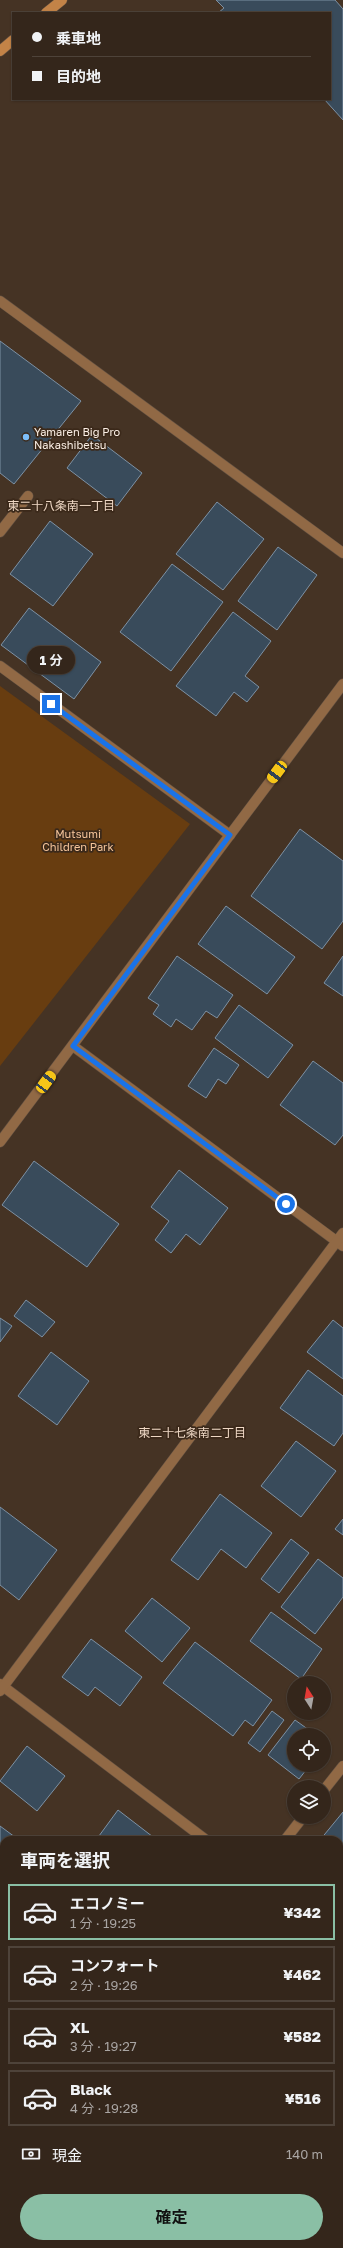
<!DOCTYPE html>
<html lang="ja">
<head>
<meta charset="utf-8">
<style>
  :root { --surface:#34261b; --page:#3f3228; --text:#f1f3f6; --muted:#a9a5a3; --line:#4e433a; --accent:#8abfa5 }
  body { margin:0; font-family:"Golos Text","Noto Sans JP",sans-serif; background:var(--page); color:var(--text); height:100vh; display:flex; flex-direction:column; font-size:15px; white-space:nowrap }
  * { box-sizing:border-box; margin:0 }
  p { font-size:13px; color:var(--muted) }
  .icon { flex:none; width:22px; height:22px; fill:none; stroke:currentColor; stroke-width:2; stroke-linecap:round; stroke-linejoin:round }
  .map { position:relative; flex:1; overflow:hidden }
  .drawer { position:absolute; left:0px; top:1836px; width:343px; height:412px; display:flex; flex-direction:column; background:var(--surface); border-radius:12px 12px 0 0; box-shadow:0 1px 3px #0004,0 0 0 1px var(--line) }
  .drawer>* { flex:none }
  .banner { position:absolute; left:12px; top:12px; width:319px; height:88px; border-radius:0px; box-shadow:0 1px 3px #0004,0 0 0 1px var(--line); display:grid; align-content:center; height:88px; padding:0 20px; background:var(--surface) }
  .needle { width:26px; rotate:349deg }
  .fabs { position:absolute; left:287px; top:1676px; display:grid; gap:8px }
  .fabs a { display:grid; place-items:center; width:44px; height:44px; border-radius:50%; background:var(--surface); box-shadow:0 1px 3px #0004,0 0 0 1px var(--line); font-size:20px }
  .end { position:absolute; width:18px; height:18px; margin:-9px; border:5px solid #1a73e8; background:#fff; box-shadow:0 0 0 2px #fff }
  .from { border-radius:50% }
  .bubble { position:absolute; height:28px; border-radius:14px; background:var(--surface); box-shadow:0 1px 3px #0004,0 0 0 1px var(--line); font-size:13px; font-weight:700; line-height:28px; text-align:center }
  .car { position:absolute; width:12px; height:24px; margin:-12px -6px; border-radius:5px; box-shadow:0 0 3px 1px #0007; background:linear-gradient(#f5c518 24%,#345 0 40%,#f5c518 0 76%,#345 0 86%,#f5c518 0) }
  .banner b { display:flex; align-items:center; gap:14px; height:38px; font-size:15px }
  .banner b+b { border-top:1px solid var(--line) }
  .banner i { width:10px; height:10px; background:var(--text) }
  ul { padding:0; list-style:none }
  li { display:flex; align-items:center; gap:12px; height:56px; margin:0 8px 6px; padding:0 12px; border:2px solid var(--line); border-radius:0px }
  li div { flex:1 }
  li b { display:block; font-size:15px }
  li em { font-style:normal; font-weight:700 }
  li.on { border-color:var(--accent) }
  li>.icon { width:36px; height:36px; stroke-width:1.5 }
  h2 { padding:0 20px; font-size:18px; line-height:48px }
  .pay { display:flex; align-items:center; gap:10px; height:44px; padding:0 20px; font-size:15px }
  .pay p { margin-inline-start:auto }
  .cta { display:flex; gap:8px; margin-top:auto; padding:8px 20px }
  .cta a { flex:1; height:46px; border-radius:24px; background:var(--accent); color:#111; font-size:16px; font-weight:700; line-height:46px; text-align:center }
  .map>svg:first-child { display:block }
</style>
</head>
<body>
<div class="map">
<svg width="343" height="2248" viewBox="0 0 343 2248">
  <rect width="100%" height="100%" fill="#453324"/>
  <path fill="#683d10" d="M0 686 190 824 0 1066Z"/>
  <g fill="#394b5b" stroke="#7d91a4">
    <path d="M216 0H335L343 9V120L324 99H330V13H218L224 8Z"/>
    <path d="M0 341 81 401 14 484 0 473Z"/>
    <path d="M92 435 142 473 117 506 67 468Z"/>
    <path d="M217 502 264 539 223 590 176 554Z"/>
    <path d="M50 521 93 554 53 606 10 574Z"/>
    <path d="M278 547 317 575 277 630 238 601Z"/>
    <path d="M172 564 223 602 171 671 120 632Z"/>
    <path d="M29 608 101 662 74 699 1 645Z"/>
    <path d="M233 612 271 641 245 676 259 687 247 702 234 692 216 716 176 686Z"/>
    <path d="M300 829 343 861V921L322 949 251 896Z"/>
    <path d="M226 906 295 957 267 994 198 944Z"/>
    <path d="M177 956 233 995 217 1018 206 1011 192 1030 176 1019 171 1027 153 1014 159 1005 148 998Z"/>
    <path d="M343 956V996L324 983Z"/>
    <path d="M239 1005 293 1045 268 1078 215 1038Z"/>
    <path d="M214 1048 239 1065 226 1084 218 1079 206 1098 188 1086Z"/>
    <path d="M313 1061 343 1083V1135L335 1145 280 1105Z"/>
    <path d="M34 1161 119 1224 87 1267 2 1205Z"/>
    <path d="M179 1170 228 1208 200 1245 186 1234 171 1253 155 1240 169 1221 151 1207Z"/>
    <path d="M26 1300 55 1322 42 1337 14 1316Z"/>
    <path d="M0 1318 12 1326 0 1342Z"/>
    <path d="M333 1320 343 1328V1379L307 1352Z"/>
    <path d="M51 1352 89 1381 57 1425 18 1396Z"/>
    <path d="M308 1370 343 1396V1433L334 1446 280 1408Z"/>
    <path d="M296 1441 336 1471 301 1517 261 1486Z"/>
    <path d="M220 1494 272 1533 246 1568 221 1549 198 1580 171 1560Z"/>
    <path d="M0 1507 57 1550 19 1600 0 1585Z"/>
    <path d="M343 1519V1535L335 1529Z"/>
    <path d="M291 1539 309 1553 279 1593 261 1579Z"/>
    <path d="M318 1559 343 1578V1597L315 1634 281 1607Z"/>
    <path d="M152 1598 190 1628 162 1662 125 1631Z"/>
    <path d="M271 1612 322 1649 301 1679 250 1641Z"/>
    <path d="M91 1639 142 1677 120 1706 95 1687 88 1696 62 1677Z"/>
    <path d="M195 1642 272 1700 253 1726 245 1720 233 1736 163 1683Z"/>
    <path d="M272 1711 284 1720 260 1752 248 1743Z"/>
    <path d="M295 1720 316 1735H294V1765H310L299 1779 268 1755Z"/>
    <path d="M27 1746 65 1776 37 1811 0 1781Z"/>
    <path d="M118 1810 157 1840H96Z"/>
    <path d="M343 1812V1845L339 1850V1840H320Z"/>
    <path d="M0 1826 19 1840H4V1884L0 1881Z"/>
    <path d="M4 1972V1986L0 1983V1977Z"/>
    <path d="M339 1988 343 1991V2003L339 2008Z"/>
    <path d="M343 2041V2061L339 2058V2046Z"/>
    <path d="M339 2078 343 2081V2152L339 2149Z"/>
    <path d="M0 2096 4 2099V2173L0 2170Z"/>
    <path d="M135 2244H202L207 2248H140Z"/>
  </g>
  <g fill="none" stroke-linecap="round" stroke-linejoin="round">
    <g stroke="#625143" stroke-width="11">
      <g id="service">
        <path d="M0 532 28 496"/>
        <path d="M0 666 230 835"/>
      </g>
    </g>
    <g stroke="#625143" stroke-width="11">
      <g id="minor">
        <path d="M0 301 343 553"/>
        <path d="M73 1046 343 1246"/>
        <path d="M0 1142 343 684"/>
        <path d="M0 1684 206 1840"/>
        <path d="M0 1691 343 1233"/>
        <path d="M324 1790 343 1766"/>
        <path d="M285 1840 303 1817"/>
        <path d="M339 1944 343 1947"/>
        <path d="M238 2244 243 2248"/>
      </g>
    </g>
    <g stroke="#625143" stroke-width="11">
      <g id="secondary">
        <path d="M46 13 62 0"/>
        <path d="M0 51 13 40"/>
      </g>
    </g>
    <use href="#service" stroke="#916945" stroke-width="10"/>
    <use href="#minor" stroke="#916945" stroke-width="10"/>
    <use href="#secondary" stroke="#c38347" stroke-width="10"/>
  </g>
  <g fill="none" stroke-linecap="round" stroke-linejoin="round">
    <path stroke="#1a73e8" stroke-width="5" d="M51 704 230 835 73 1046 286 1204"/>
  </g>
  <circle fill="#7dbef9" stroke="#3b291a" stroke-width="1.5" cx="26" cy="437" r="4"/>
  <g text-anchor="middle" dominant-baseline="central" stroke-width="3.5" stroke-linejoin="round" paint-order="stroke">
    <g font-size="11" fill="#fbefe5" stroke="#3b291a" text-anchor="start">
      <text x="34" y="431">Yamaren Big Pro<tspan x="34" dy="13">Nakashibetsu</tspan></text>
    </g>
    <g font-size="11" fill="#f5c49a" stroke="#3b291a">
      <text x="78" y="833">Mutsumi<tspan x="78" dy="13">Children Park</tspan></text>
    </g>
    <g font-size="12" fill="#efd8c5" stroke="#3b291a">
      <text x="61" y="505">東二十八条南一丁目</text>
      <text x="192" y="1432">東二十七条南二丁目</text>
    </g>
  </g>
</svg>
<div class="fabs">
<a><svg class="needle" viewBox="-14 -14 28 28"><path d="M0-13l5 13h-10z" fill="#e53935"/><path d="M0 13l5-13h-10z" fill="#a9a5a3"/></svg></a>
<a><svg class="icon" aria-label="locate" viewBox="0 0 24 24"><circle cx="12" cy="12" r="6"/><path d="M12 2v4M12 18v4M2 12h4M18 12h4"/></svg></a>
<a><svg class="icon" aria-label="layers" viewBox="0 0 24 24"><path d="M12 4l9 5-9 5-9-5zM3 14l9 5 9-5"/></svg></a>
</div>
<i class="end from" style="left:286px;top:1204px"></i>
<i class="end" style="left:51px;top:704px"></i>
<div class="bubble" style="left:27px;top:646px;width:48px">1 分</div>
<i class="car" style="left:277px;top:772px;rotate:217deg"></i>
<i class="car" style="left:46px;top:1082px;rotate:37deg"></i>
<div class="banner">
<b><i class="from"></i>乗車地</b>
<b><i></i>目的地</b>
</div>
<section class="drawer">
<h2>車両を選択</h2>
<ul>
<li class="on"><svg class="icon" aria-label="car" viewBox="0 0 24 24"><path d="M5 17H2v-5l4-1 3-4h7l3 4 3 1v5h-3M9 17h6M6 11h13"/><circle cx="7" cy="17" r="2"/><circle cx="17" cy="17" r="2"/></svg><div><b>エコノミー</b><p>1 分 · 19:25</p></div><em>¥342</em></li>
<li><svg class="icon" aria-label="car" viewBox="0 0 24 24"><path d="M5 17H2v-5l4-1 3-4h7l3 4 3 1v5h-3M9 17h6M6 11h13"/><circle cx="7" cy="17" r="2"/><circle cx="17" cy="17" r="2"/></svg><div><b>コンフォート</b><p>2 分 · 19:26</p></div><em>¥462</em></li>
<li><svg class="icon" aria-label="car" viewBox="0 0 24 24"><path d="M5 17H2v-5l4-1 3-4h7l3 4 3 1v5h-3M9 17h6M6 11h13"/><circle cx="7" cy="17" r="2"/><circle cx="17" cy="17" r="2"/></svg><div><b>XL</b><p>3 分 · 19:27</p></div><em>¥582</em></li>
<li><svg class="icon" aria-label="car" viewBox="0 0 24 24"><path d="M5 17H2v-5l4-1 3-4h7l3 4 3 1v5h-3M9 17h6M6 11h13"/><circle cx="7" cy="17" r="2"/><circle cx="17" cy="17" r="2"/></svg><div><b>Black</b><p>4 分 · 19:28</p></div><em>¥516</em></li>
</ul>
<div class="pay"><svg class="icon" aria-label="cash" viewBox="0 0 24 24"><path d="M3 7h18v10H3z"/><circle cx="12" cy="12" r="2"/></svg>現金<p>140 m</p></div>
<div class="cta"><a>確定</a></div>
</section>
</div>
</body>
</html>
